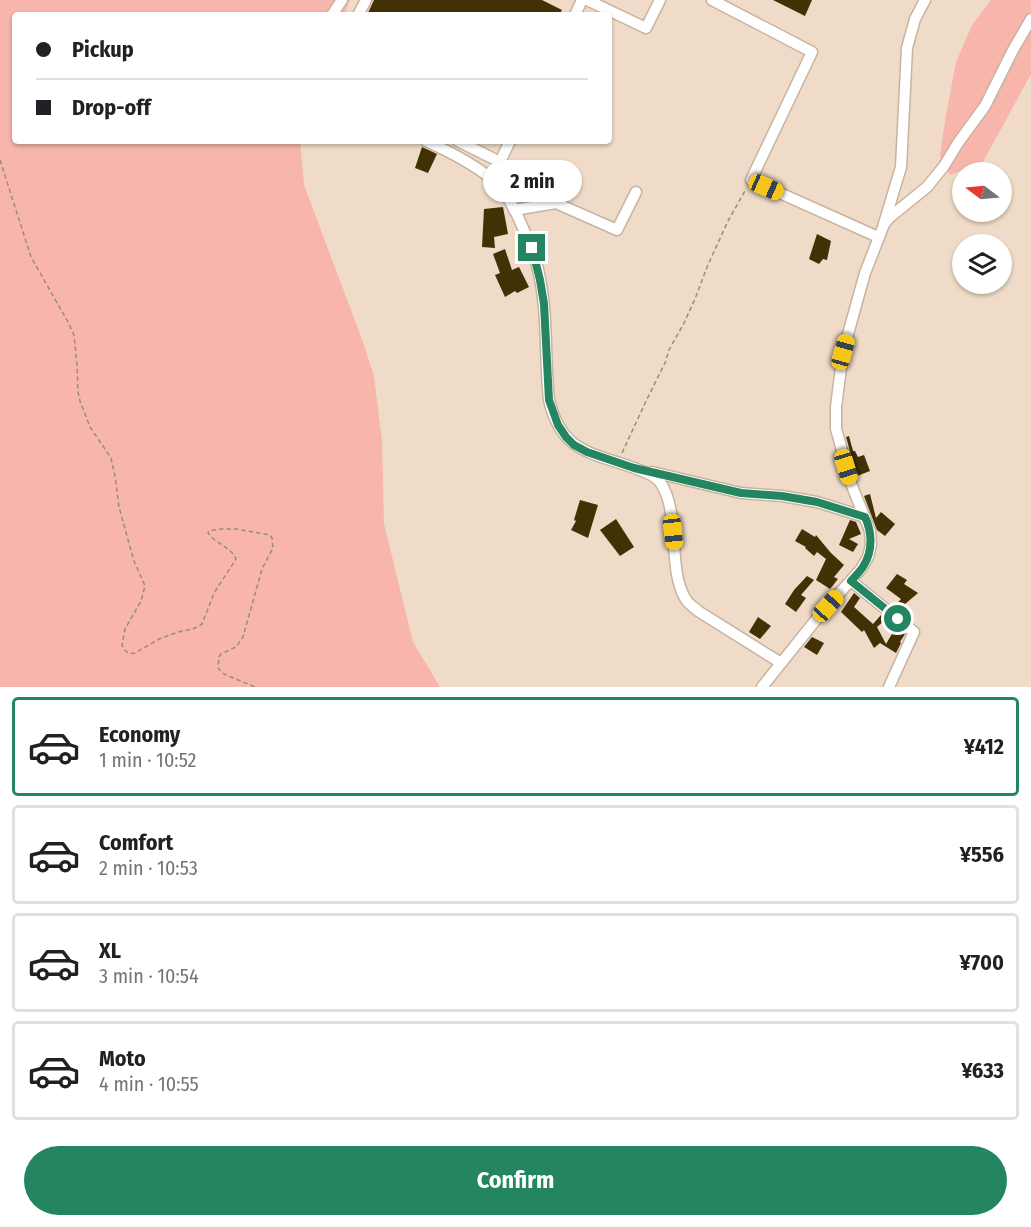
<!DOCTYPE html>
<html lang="en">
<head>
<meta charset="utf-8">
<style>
  :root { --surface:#fff; --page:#f2f2f2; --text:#202124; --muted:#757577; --line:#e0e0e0; --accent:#238660 }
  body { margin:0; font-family:"Fira Sans Condensed",sans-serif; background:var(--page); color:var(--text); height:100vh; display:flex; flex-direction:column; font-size:22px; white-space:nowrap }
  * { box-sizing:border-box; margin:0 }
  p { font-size:20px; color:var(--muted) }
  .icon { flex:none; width:33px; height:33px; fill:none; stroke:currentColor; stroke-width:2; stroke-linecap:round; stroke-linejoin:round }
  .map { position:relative; height:687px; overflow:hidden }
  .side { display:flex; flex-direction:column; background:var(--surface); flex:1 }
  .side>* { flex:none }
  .hud { position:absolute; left:12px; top:12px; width:600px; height:132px; border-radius:6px; box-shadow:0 2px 4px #0004; display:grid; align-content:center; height:132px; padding:0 24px; background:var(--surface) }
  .needle { width:39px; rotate:286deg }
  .controls { position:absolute; left:952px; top:162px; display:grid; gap:12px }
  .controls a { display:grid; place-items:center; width:60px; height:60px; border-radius:50%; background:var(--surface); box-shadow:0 2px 4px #0004; font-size:30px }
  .end { position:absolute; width:27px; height:27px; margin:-14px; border:8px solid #238660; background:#fff; box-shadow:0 0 0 3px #fff }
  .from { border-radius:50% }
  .bubble { position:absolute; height:42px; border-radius:21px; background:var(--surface); box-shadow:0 2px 4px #0004; font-size:20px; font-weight:700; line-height:42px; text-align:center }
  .car { position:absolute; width:18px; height:36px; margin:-18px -9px; border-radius:8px; box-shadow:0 0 4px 2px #0007; background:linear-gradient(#f5c518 24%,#345 0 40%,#f5c518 0 76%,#345 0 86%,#f5c518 0) }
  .hud b { display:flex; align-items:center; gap:21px; height:57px; font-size:22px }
  .hud b+b { border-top:2px solid var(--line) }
  .hud i { width:15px; height:15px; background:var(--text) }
  ul { padding:10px 0 0; list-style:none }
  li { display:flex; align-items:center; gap:18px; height:99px; margin:0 12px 9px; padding:0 12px; border:3px solid var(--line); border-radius:6px }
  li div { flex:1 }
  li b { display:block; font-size:22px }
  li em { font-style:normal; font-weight:700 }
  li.selected { border-color:var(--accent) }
  li>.icon { width:54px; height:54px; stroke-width:1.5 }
  .primary-button { display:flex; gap:12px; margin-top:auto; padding:12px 24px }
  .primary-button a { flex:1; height:69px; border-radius:36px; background:var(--accent); color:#fff; font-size:24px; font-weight:700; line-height:69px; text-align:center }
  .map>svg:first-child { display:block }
</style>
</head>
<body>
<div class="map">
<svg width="1031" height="687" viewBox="0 0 1031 687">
  <rect width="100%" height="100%" fill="#efdbc7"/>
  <g fill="#f7b5ab">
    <path d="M0 0H350L344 15H15V141H300L304 185 363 342 374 376 382 441 384 524 413 642 440 687H0Z"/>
    <path d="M991 0H1031V74L983 162 950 175 940 156 945 121 956 62 972 25Z"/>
  </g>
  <g fill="#423105">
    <path d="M374 0H542L562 10 559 15H367Z"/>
    <path d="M773 0H812L805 16Z"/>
    <path d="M422 147 437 154 428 173 415 168Z"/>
    <path d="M503 207 508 234 494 237 495 248 482 247 484 209Z"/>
    <path d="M817 234 831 241 827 260 823 259 819 264 809 259Z"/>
    <path d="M505 249 512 270 519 267 529 287 517 293 515 291 505 297 495 275 500 273 493 254Z"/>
    <path d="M849 436 853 451H855L858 457 864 455 870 471 857 476 846 437Z"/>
    <path d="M870 494 876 518 881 512 895 524 885 536 877 530 864 496Z"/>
    <path d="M580 500 598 505 588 538 571 530 576 521 574 520Z"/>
    <path d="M616 519 634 547 620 556 600 530Z"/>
    <path d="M850 520 856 522 861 534 849 539 858 544 853 552 839 545Z"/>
    <path d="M802 529 815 537 816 535 831 553 844 565 834 577 838 579 830 589 816 580 826 559 817 552 814 556 805 548 806 547 795 541Z"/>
    <path d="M897 574 907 580 904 584 918 593 898 610 894 607 901 599 886 588Z"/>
    <path d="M807 576 814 580 801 595 806 598 796 612 785 604 794 590Z"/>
    <path d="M854 593 860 598 854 607 873 624 881 615 886 619 877 627 886 644 896 627 905 634 900 642 901 643 896 653 880 643 874 648 864 630 862 632 841 612Z"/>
    <path d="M758 617 771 626 760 639 749 632Z"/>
    <path d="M812 637 824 643 817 655 804 647Z"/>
  </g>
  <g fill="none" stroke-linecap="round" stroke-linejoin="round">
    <g stroke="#c7b4a0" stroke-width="13">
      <g id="minor">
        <path d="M587 0 646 28 660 0"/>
        <path d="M712 0 812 52 751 180 878 237"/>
        <path d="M332 15 342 0"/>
        <path d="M358 15 366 0"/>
        <path d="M575 15 582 0"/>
        <path d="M426 141C448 151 480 167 497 184 507 193 513 207 519 219 525 233 532 247 536 262 549 307 544 354 549 400 562 454 592 452 637 469 645 472 655 475 660 482 681 512 667 567 685 598 688 604 694 607 698 611L781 663"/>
        <path d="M458 141 500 162 510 141"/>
        <path d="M514 210 556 203 617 230 636 192"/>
        <path d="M884 224 890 217 927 187 944 166 958 143 985 106 1013 50 1031 19"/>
        <path d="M652 472 741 493 782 496 817 502 865 517"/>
        <path d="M851 581 914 632 889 687"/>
        <path d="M762 687 819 616 861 569 868 557 871 545 870 531 852 486 836 429V407L843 352 865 273 883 227 901 167 907 48 915 19 925 0"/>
      </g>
    </g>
    <g stroke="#9a8c7d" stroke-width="1.5" stroke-dasharray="4.5 3" stroke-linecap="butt">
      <path d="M0 160 31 257 68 322 74 335 77 365 78 392 80 401 90 427 111 458 115 476 119 507 130 547 134 561 145 586 141 601 125 629 122 645C125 651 128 655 135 653L159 639 178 632 193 629 202 624 214 593 236 559C232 548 215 543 208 533L209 531 220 529H236L270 535 272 538 273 548 262 569 243 637 236 647 221 654 219 657 218 668 224 674 255 687"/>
      <path d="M622 453 647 399 665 363 669 350 684 323 695 299 707 267 728 221 746 189"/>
    </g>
    <use href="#minor" stroke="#fff" stroke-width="10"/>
  </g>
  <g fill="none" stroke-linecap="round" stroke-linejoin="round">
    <path stroke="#238660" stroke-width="8" d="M532 248 540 280 544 304 549 400 558 425 566 437 574 445 587 452 634 468 741 493 782 496 817 502 865 517C872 532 873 550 864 565 861 571 855 576 851 581L898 619"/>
  </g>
</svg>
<div class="controls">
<a><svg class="needle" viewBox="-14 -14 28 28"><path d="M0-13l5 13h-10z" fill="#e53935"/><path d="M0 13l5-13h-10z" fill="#757577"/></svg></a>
<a><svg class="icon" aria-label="layers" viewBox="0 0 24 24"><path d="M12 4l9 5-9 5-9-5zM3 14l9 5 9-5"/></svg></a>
</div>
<i class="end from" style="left:898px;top:619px"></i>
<i class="end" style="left:532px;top:248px"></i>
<div class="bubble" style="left:483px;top:160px;width:99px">2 min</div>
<i class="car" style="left:766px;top:187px;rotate:114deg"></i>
<i class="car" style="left:843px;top:352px;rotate:16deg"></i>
<i class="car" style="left:846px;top:467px;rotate:163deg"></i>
<i class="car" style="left:673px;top:532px;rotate:174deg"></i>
<i class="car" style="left:828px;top:606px;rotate:42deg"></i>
<div class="hud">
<b><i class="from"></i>Pickup</b>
<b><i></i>Drop-off</b>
</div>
</div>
<section class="side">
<ul>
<li class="selected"><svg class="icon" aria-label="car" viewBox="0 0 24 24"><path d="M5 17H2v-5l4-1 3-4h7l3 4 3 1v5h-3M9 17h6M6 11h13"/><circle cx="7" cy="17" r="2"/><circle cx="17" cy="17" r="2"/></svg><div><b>Economy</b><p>1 min · 10:52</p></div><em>¥412</em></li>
<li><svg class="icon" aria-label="car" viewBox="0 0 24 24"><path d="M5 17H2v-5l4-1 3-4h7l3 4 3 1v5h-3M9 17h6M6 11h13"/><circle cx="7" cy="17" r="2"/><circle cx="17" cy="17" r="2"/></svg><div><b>Comfort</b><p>2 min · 10:53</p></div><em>¥556</em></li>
<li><svg class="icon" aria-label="car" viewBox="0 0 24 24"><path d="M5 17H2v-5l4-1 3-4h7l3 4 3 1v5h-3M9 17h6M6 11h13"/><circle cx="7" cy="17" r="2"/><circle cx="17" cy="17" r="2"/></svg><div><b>XL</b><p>3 min · 10:54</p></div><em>¥700</em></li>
<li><svg class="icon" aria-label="car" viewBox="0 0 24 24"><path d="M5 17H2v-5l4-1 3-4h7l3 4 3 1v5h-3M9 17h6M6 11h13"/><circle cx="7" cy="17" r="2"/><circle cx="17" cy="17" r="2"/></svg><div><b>Moto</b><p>4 min · 10:55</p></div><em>¥633</em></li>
</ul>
<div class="primary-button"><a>Confirm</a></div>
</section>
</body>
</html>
